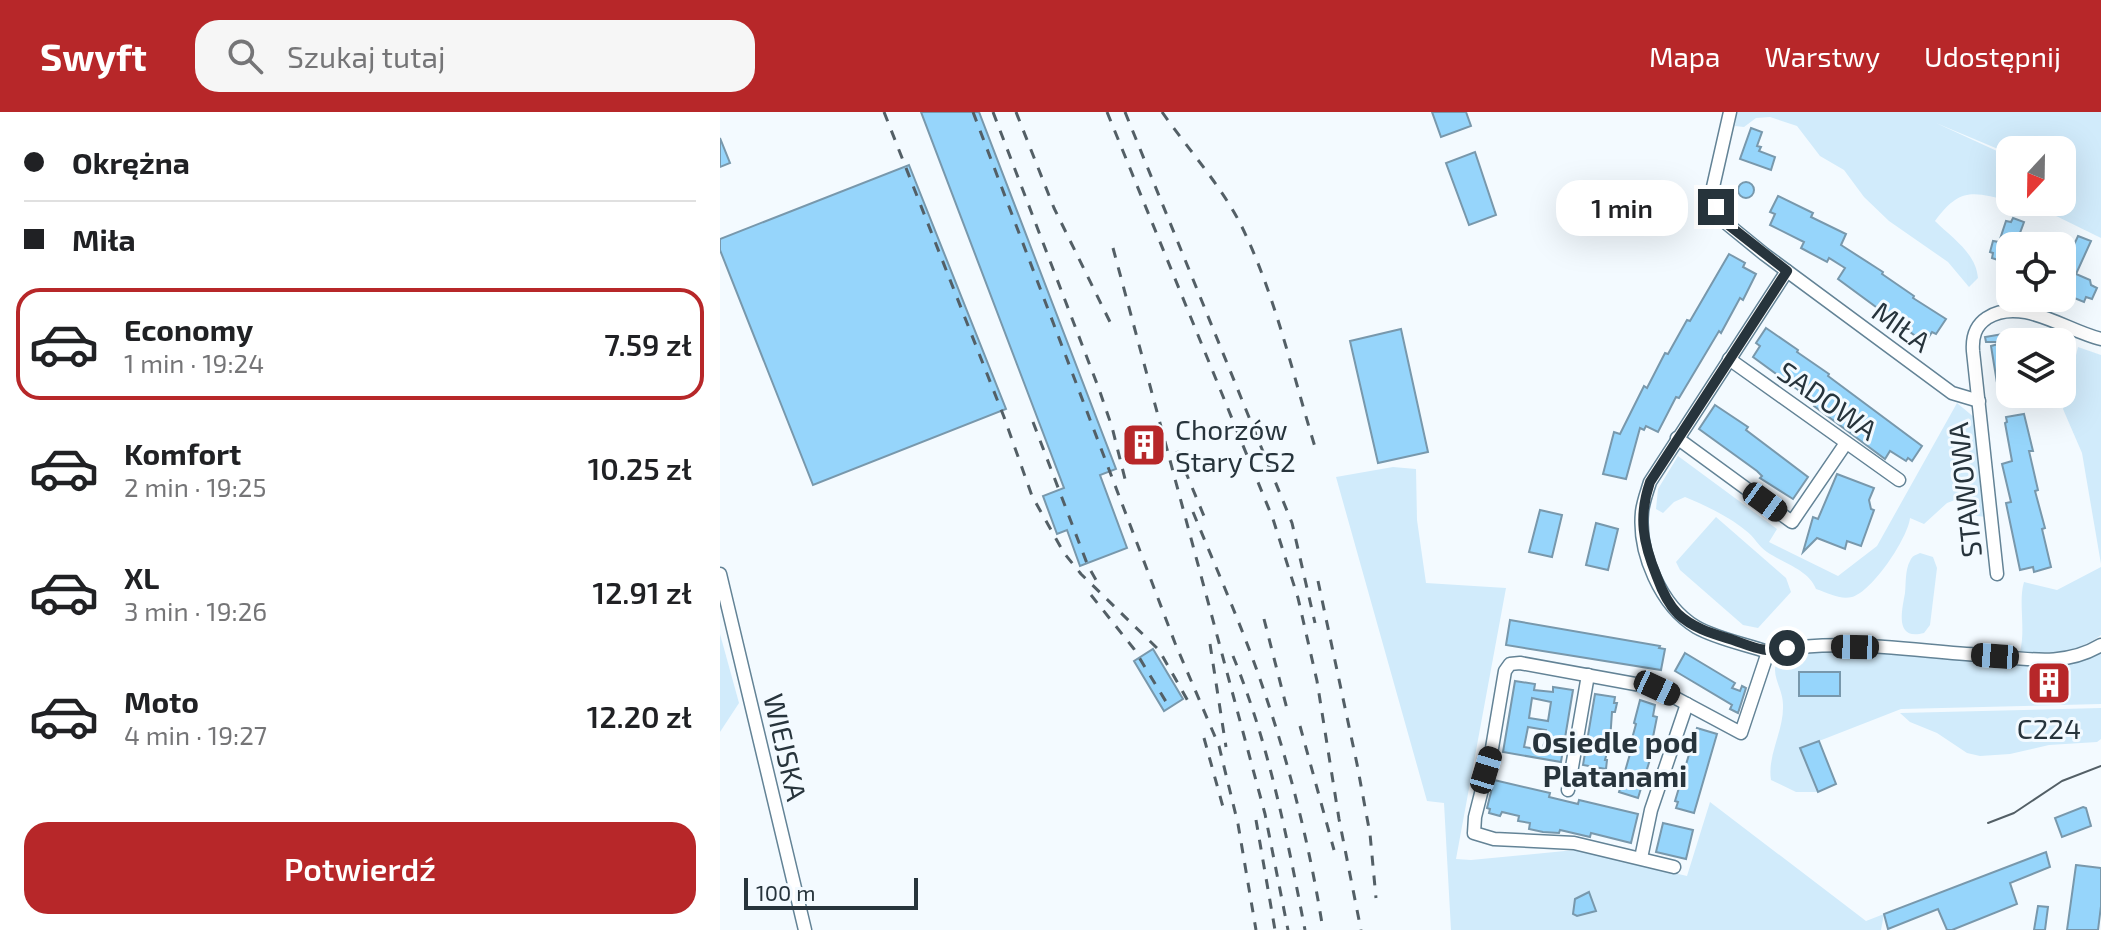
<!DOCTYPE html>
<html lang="pl">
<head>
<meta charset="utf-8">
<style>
  :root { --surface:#fff; --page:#f6f6f6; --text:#202124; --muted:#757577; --line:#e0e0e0; --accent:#b72729 }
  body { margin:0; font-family:"Exo 2",sans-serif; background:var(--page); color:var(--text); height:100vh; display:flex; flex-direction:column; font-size:30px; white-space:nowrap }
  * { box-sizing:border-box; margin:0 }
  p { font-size:26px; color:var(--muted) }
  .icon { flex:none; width:44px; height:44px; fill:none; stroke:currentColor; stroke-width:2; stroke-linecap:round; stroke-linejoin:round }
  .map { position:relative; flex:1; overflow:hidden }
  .panel { display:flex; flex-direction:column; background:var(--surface); width:720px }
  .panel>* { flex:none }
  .hud { display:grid; align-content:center; height:176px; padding:0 24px; background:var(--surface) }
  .needle { width:52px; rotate:202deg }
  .fabs { position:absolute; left:1276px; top:24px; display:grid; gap:16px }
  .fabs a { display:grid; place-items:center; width:80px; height:80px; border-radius:16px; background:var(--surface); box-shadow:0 8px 32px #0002; font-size:40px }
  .scale { position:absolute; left:24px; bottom:20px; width:174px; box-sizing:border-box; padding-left:8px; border:4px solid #27343c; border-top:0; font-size:22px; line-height:28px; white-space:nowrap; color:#27343c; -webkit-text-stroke:6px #f3faff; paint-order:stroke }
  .end { position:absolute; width:36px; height:36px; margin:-18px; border:10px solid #27343c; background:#fff; box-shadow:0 0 0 4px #fff }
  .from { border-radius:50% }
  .bubble { position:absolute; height:56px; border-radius:24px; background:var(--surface); box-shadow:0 8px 32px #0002; font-size:26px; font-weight:600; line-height:56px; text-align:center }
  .car { position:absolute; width:24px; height:48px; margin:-24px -12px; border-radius:10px; box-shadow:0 0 6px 2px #0007; background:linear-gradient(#222 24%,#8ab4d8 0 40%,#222 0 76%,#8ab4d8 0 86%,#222 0) }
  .hud b { display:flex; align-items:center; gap:28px; height:76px; font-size:30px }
  .hud b+b { border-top:2px solid var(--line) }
  .hud i { width:20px; height:20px; background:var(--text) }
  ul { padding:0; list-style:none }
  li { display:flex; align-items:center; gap:24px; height:112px; margin:0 16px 12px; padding:0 8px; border:4px solid transparent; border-radius:24px }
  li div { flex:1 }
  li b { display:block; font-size:30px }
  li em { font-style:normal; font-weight:600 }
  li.selected { border-color:var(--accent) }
  li>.icon { width:72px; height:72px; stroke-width:1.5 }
  .action { display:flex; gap:16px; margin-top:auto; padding:16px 24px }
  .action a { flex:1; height:92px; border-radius:24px; background:var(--accent); color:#fff; font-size:32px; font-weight:600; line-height:92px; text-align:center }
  header { display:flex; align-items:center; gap:48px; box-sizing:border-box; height:112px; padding:0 40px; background:var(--accent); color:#fff }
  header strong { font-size:38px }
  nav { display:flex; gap:44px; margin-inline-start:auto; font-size:28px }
  .search { width:560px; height:72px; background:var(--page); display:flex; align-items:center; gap:20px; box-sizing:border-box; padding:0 28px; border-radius:24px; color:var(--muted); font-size:30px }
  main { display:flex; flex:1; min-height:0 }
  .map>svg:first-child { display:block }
</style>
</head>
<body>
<header>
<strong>Swyft</strong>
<div class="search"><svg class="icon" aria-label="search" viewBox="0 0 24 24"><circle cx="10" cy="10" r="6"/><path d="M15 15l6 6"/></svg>Szukaj tutaj</div>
<nav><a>Mapa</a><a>Warstwy</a><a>Udostępnij</a></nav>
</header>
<main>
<section class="panel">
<div class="hud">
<b><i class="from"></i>Okrężna</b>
<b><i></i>Miła</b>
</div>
<ul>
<li class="selected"><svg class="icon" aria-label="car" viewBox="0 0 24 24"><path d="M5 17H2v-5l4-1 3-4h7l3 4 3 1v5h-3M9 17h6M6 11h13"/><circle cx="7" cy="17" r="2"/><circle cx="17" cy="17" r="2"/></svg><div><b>Economy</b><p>1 min · 19:24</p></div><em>7.59 zł</em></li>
<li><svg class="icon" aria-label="car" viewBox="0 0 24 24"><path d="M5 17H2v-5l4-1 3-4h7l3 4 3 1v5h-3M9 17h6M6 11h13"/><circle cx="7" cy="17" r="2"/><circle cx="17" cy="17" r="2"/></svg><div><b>Komfort</b><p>2 min · 19:25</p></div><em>10.25 zł</em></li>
<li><svg class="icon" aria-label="car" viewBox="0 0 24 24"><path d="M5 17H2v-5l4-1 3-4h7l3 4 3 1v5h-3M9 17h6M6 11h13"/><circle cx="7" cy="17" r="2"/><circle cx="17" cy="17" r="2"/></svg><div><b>XL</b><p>3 min · 19:26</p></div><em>12.91 zł</em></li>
<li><svg class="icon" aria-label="car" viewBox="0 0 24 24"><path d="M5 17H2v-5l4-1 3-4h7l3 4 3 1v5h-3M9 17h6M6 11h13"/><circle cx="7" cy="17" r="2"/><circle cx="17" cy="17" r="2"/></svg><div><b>Moto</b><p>4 min · 19:27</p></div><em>12.20 zł</em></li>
</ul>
<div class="action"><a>Potwierdź</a></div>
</section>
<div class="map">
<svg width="1381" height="818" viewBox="0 0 1381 818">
  <rect width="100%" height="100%" fill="#f3faff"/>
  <g fill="#d1ebfb">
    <path d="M1017 0H1381V126L1326 99 1331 90H1342V38H1290V42L1216 11 1290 45V89C1253 80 1240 75 1215 109 1232 126 1256 141 1258 166L1249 175 1228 150 1169 109 1144 85 1124 58 1100 44 1077 14 1050 5 1036 6 1024 15 1015 14Z"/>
    <path d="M1358 235 1381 243V452L1362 341 1343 297Z"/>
    <path d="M1237 291 1255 306 1266 405 1249 403 1248 391 1240 386 1227 391 1204 412 1190 406C1188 426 1152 480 1132 485 1120 488 1108 481 1096 477 1089 458 1063 451 1047 440 1039 435 1034 424 1025 418 1011 406 983 392 965 385L954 390 943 401 936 397 938 377 958 344 1057 417 1049 430 1118 464 1157 434Z"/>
    <path d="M673 355 696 357 697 408 706 471 786 476 736 747 751 748 855 738 967 764 990 690 1146 809 1164 802 1161 818H731L724 691 707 689 616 365Z"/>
    <path d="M996 405 1066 466 1071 480 1038 516 1023 513 960 458 956 450Z"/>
    <path d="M1200 441 1213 445 1217 456 1210 513 1204 521C1174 529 1182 498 1185 481 1186 471 1185 458 1190 449 1193 443 1194 444 1200 441Z"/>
    <path d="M1381 455V523C1355 542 1331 541 1300 540 1306 516 1298 490 1304 470L1337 478Z"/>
    <path d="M0 522 19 591 0 620Z"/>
    <path d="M1381 538V592L1181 597 1081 636 1098 680H1076L1051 668C1047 643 1064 619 1063 593 1063 573 1045 559 1063 541H1154L1313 553 1310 576 1339 578 1342 553 1368 546Z"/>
    <path d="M1381 596V627L1377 630 1329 633 1290 642 1260 644 1247 641 1217 621 1190 610 1180 601Z"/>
  </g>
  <g fill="#96d5fb" stroke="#7898ac" stroke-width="2" fill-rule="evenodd">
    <path d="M201 0H259L396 357 380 363 407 436 360 454 347 418 337 422 323 384 344 376Z"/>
    <path d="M712 0H746L751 14 721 25Z"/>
    <path d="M1031 16 1042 20 1037 34 1041 35 1039 39 1055 45 1051 58 1020 47Z"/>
    <path d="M0 26 10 51 0 55Z"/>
    <path d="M755 40 776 103 749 113 726 51Z"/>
    <path d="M189 53 286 297 93 373 0 138V127Z"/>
    <circle cx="1026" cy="78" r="8"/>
    <path d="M1058 84 1093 101 1091 105 1126 122 1121 133 1163 160 1162 162 1194 184 1193 186 1226 207 1216 222 1212 220 1205 231 1118 167 1125 156 1109 146 1107 150 1081 136 1084 130 1050 113 1055 102 1050 100Z"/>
    <path d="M1293 106 1304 110 1300 121 1317 127 1314 134H1290V152L1272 146 1273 141 1270 140 1273 129 1279 130 1286 109 1291 110Z"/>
    <path d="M1358 124 1371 129 1356 162 1370 168 1371 173 1377 176 1372 187 1366 185 1364 190 1342 181V159Z"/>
    <path d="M1009 142 1025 151 1023 155 1036 162 1023 188 1020 186 1001 221 999 219 959 286 956 285 938 320 926 314 924 318 920 316 906 367 883 362 894 320 900 322 924 274 927 276 945 241 948 242 967 208 970 209Z"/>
    <path d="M1046 216 1078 238 1077 240 1109 262 1108 264 1202 334 1192 349 1188 346 1186 349 1170 339 1165 347 1094 294 1096 291 1033 245 1040 234 1036 231Z"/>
    <path d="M681 217 708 340 658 351 630 229Z"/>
    <path d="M1301 219 1303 229 1290 230V281L1279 283 1271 234 1278 232 1277 230H1266L1265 225Z"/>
    <path d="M995 293 1028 315 1026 318 1088 365 1073 387 1040 366 1042 364 1037 359 979 317Z"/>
    <path d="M1304 302 1313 339H1309L1318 378 1315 379 1325 416 1322 417 1331 455 1314 460 1313 455 1300 458 1286 391 1291 390 1282 352 1292 349 1285 311 1287 310 1286 305Z"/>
    <path d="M430 315 440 344 419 352 409 322Z"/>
    <path d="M1117 362 1154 376 1149 388 1151 397 1154 398 1141 434 1127 429 1125 437 1097 426 1083 440 1093 405 1098 407Z"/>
    <path d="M820 398 842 403 832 445 809 440Z"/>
    <path d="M876 411 898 417 888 458 866 453Z"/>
    <path d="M790 508 940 534 939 536 945 537 941 558 786 533Z"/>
    <path d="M433 537 463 587 444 599 414 549Z"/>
    <path d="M965 541 1015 571 1012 576 1020 579 1022 574 1026 576 1018 601 1010 597 1012 593 955 559Z"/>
    <rect x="1079" y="560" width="41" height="24"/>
    <path d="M795 569 815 572 814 578 833 580V575L853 578 841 650 783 640ZM812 586 831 590 828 609 809 606ZM808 615 826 618 823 638 804 635Z"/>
    <path d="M875 582 895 585 894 591H897L895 600H892L890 629 885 648H887L886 657 863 653Z"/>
    <path d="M920 588 935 593 933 604 937 605 930 640 932 641 918 686 899 680 912 635 910 634 916 612 914 611Z"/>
    <path d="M977 616 997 622 974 701 956 696 958 690 955 689Z"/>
    <path d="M1099 629 1116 672 1098 680 1080 636Z"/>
    <path d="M774 668 830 681 829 685 858 692 859 688 918 702 911 731 871 721 870 725 840 718 839 721 823 720 809 717 810 711 798 709 799 704 782 700 780 704 769 701 770 697 767 696Z"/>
    <path d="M1363 695 1366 696 1371 714 1342 725 1335 706Z"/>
    <path d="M943 711 973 718 966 747 936 740Z"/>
    <path d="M1326 740 1330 755 1290 771 1297 792 1232 818H1227L1218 797 1168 817 1164 802Z"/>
    <path d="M1356 753 1381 756V794L1378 818H1347Z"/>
    <path d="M869 780 876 799 857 804 853 802 855 787Z"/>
    <path d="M1318 794 1328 795 1325 818H1314Z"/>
  </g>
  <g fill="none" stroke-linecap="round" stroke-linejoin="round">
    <g stroke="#638396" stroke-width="15">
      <g id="street">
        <path d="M1010 0 993 75 996 95 1006 111 1044 142 1232 281 1259 289"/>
        <path d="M1009 247 1179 368"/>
        <path d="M957 326 1072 410 1126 331"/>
        <path d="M0 462 85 818"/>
        <path d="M1277 462 1253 239C1252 225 1255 214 1267 206 1302 184 1346 219 1381 227"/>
        <path d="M1048 540C1025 532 997 527 976 515 941 494 918 441 922 400 923 390 927 380 930 370L1067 159"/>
        <path d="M848 678 868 563"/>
        <path d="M921 746 931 698 967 592"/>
        <path d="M954 755 854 731 774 727 754 721 755 705 771 642 785 559 790 552 800 551 937 576 1021 621 1048 540C1116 525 1192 539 1262 543 1304 546 1343 556 1381 533"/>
      </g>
    </g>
    <use href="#street" stroke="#fff" stroke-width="12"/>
    <path stroke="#535f66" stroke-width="2" d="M1268 711 1294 701 1342 669 1381 654"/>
    <g stroke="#535f66" stroke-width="3" stroke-dasharray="10 10" stroke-linecap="butt">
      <path d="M164 0 284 305 312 384 344 441 361 462 439 538 468 589"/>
      <path d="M253 0 455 531 499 634 518 712 536 818"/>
      <path d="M273 0 379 277 392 315 407 375"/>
      <path d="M296 0 334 96 391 212"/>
      <path d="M387 0 553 407 578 486 597 569 619 707 641 818"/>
      <path d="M405 0 572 411 595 511"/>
      <path d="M442 0C468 37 499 71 520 111 555 181 572 260 595 335"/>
      <path d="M393 136 545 702 568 818"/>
      <path d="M313 310 368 454 376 468"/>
      <path d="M457 339 486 409"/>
      <path d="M473 400C496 456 521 512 541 570 569 651 590 734 603 818"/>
      <path d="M598 469 637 652 650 722 656 786"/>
      <path d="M371 483 414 537 448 593"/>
      <path d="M544 507 567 597"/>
      <path d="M490 532 506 635"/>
      <path d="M513 544C549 632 567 725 585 818"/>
      <path d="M580 614 614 738"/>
      <path d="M484 626 503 695"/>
      <path d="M536 708 555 818"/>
    </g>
  </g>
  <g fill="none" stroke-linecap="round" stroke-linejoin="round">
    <path stroke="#27343c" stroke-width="10" d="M996 95 1006 111 1067 159 930 370C918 405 923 431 937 465 942 479 948 492 958 502 974 517 994 522 1013 528 1036 536 1043 541 1067 536"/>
  </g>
  <defs>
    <g id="building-square" transform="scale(2.3)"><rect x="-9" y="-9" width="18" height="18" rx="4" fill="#b72729" stroke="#f3faff"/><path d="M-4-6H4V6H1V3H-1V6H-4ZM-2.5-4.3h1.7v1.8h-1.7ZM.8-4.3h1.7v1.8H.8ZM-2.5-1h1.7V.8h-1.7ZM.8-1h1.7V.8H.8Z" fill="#fff"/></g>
  </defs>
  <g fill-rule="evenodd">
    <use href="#building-square" x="424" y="333"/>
    <use href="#building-square" x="1329" y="571"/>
  </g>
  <g text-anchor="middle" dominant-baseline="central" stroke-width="6" stroke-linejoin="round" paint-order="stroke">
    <g font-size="28" fill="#27343c" stroke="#f3faff">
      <text transform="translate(1182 214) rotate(36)">MIŁA</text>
      <text transform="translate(1108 288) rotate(35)">SADOWA</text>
      <text transform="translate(1244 378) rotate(-96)">STAWOWA</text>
      <text transform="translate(66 635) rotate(77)">WIEJSKA</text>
    </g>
    <g font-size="28" fill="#27343c" stroke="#f3faff" text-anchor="start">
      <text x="455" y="317">Chorzów<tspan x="455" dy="32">Stary CS2</tspan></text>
      <text x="1329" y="616" text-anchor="middle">C224</text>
    </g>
    <g font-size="30" font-weight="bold" fill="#27343c" stroke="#f3faff">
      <text x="895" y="629">Osiedle pod<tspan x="895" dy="34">Platanami</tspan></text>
    </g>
  </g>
</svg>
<div class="fabs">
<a><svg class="needle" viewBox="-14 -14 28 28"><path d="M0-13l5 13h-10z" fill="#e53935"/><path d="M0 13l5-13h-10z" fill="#757577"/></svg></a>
<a><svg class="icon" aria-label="locate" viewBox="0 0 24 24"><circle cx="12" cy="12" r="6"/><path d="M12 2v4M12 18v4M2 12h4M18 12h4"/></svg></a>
<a><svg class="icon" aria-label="layers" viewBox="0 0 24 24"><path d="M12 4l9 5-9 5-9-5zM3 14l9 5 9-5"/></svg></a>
</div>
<div class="scale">100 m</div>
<i class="end from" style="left:1067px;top:536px"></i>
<i class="end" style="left:996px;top:95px"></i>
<div class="bubble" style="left:836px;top:68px;width:132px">1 min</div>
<i class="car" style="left:1045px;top:390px;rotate:126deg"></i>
<i class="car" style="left:1135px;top:535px;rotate:271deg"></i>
<i class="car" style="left:1275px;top:544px;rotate:274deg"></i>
<i class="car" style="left:937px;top:576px;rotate:115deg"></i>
<i class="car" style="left:766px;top:658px;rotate:17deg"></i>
</div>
</main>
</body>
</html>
